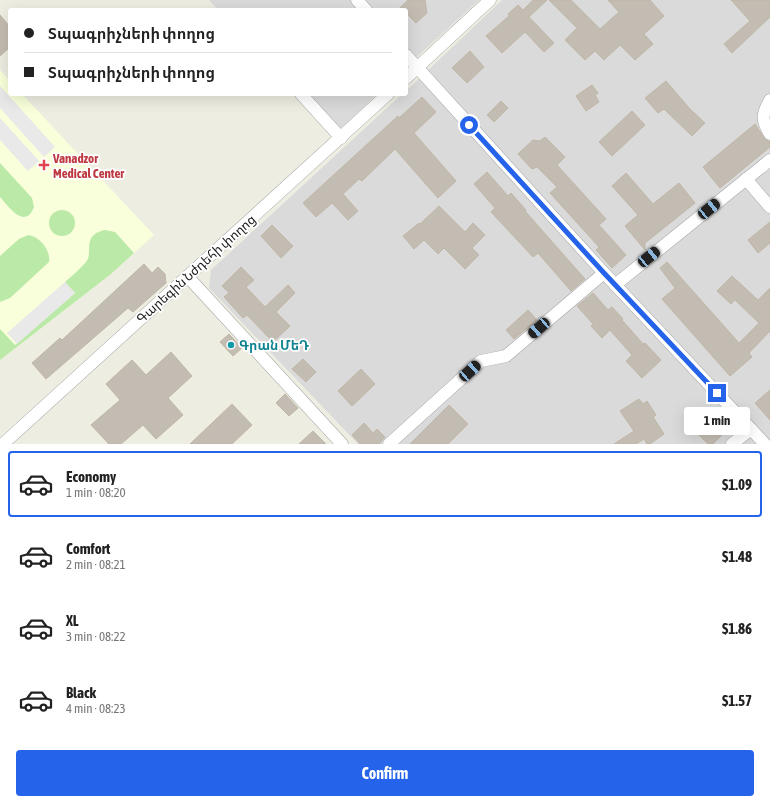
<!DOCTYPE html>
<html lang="en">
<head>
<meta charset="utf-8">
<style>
  :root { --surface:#fff; --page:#f2f2f2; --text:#222; --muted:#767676; --line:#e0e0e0; --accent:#2563eb }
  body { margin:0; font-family:"Asap Condensed","Noto Sans Armenian",sans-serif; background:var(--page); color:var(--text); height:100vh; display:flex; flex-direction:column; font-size:15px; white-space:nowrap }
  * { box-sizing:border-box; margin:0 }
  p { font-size:13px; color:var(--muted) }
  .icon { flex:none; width:22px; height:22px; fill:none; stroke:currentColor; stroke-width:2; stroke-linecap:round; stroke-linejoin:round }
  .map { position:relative; height:444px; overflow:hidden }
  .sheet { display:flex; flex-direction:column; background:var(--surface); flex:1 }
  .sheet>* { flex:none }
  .guide { position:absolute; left:8px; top:8px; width:400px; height:88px; border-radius:4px; box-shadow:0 4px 16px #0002; display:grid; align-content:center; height:88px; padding:0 16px; background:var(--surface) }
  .end { position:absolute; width:18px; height:18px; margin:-9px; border:5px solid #2563eb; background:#fff; box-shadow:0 0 0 2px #fff }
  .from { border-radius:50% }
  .bubble { position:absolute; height:28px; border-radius:4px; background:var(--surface); box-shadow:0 4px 16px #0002; font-size:13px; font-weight:700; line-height:28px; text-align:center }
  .car { position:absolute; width:12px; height:24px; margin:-12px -6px; border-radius:5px; box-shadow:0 0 3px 1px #0007; background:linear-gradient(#222 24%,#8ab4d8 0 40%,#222 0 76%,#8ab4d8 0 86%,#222 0) }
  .guide b { display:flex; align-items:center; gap:14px; height:38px; font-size:15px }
  .guide b+b { border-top:1px solid var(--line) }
  .guide i { width:10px; height:10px; background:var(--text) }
  ul { padding:7px 0 0; list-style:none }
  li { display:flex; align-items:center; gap:12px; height:66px; margin:0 8px 6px; padding:0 8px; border:2px solid transparent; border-radius:4px }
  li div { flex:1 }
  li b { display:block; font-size:15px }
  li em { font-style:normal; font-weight:700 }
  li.on { border-color:var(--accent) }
  li>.icon { width:36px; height:36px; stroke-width:1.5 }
  .button { display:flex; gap:8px; margin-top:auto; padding:8px 16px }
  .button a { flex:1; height:46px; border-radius:4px; background:var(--accent); color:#fff; font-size:16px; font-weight:700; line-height:46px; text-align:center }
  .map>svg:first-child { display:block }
</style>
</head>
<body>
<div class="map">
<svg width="770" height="444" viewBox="0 0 770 444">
  <rect width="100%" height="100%" fill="#eeede2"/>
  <g fill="#dbdada">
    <path d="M209 0H479L406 67V10H218Z"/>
    <path d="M502 0H770V444H358L209 288 211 270 402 94H406V91Z"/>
    <path d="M293 94H377L341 128 322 126Z"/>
  </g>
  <path fill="#f8ffda" d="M0 70 10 81V94H22L154 235 111 274 0 360Z"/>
  <g fill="#bbe9a7">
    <path d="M0 163 32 198 34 207C25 230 9 207 0 197Z"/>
    <circle cx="62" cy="223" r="13"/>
    <path d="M105 230 115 232 134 253 111 274 0 360V329L15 345 75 293 65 282C72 276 80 269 86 262 94 252 81 235 105 230Z"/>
    <path d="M28 235C39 236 51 250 49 262L10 298 0 302V256L19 239Z"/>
  </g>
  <g fill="#e9e9e9">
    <path d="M0 86 55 147 44 157 0 108Z"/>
    <path d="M0 118 39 161 28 171 0 140Z"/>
    <path d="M65 282 75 293 17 344 7 333Z"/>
  </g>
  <g fill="#c3bcb2" stroke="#c0b6a5">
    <path d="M408 0H425L427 13 416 23 406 13V10L400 8Z"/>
    <path d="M533 0H547L529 17 554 43 544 52 525 32 502 53 486 36 509 16 508 14 518 5 523 10Z"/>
    <path d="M549 0H571L600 29 619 12 608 0H650L664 16 644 34 653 44 635 60 620 45 604 60 595 51 585 60 565 40 577 28Z"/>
    <path d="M731 0H770V17L732 53 724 44 750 21Z"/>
    <path d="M0 15 10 27V47L0 56Z"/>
    <path d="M470 51 484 67 467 83 452 68Z"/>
    <path d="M666 81 689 108 705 123 692 136 664 109 658 113 645 98Z"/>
    <path d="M592 85 598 93 595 95 599 102 586 111 576 96Z"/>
    <path d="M422 97 436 112 414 133 456 181 438 198 395 149 362 181 359 179 343 194 358 211 348 220 332 203 316 217 303 203 398 116 399 118Z"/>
    <path d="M501 101 508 108 494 122 487 115Z"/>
    <path d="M632 111 645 125 612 156 599 142Z"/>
    <path d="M755 124 764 138 770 142V147L720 188 703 167Z"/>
    <path d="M545 137 565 157 557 165 606 219 599 225 626 255 612 268 596 250 599 247 550 193 557 187 537 167 532 169 518 154 533 140 540 141Z"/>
    <path d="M487 172 508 196 511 193 526 210 525 211 585 279 571 291 538 253 533 257 491 212 495 208 474 184Z"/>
    <path d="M626 173 653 204 679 183 695 203 645 243V250L625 226 638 215 612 186Z"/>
    <path d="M439 206 465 232 473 223 485 235 472 248 479 255 465 269 444 248 438 254 424 240 414 249 403 236 419 223 420 224Z"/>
    <path d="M770 222V243L758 253 748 240Z"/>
    <path d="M272 225 293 246 281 258 261 236Z"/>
    <path d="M667 262 739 343 759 323 735 300 731 304 717 291 732 276 758 300 770 288V331L749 353 752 357 730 376 662 299 675 288 660 268Z"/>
    <path d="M144 264 152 273 158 267 165 274 166 283 133 312 128 308 46 379 32 363 60 338 62 340Z"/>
    <path d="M241 267 254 280 246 287 265 307 288 285 295 293 276 312 290 326 273 342 247 315 243 318 224 297 229 293 222 286Z"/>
    <path d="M593 293 608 310 612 307 623 319 622 320 643 344 645 343 661 360 642 378 626 361 632 355 610 330 602 338 591 326 593 324 577 306Z"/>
    <path d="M528 310 537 320 514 339 506 330Z"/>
    <path d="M229 334 242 348 233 356 220 342Z"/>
    <path d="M171 352 192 376 168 398 183 415 156 439 143 425 121 444H109L91 425 120 400 106 384 132 360 146 375Z"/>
    <path d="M303 359 316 372 306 382 292 369Z"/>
    <path d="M361 369 375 384 352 406 338 391Z"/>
    <path d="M770 390V420L755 403Z"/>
    <path d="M285 394 298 408 289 416 276 403Z"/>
    <path d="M639 399 643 404 647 401 656 415 653 417 664 434 650 444H647L644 439 636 444H614L634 431 620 411Z"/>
    <path d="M232 404 252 425 232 444H190Z"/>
    <path d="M449 405 468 424 448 444H410Z"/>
    <path d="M713 412 729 428 713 444H708L694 430Z"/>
    <path d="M364 423 373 433 377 429 385 437 379 444H360L352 435Z"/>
    <path d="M313 431 326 444H299Z"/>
  </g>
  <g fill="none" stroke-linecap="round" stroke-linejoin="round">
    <g stroke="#a4a4a4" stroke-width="13">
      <g id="minor">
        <path d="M357 0 366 10"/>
        <path d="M406 55 604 273 765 444"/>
        <path d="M406 78 490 0"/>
        <path d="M301 94 341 138"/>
        <path d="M770 100C762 114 761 120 770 134"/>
        <path d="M746 179 770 207"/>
        <path d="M188 277 342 444"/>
        <path d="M615 285 770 160"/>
        <path d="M3 444 388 94"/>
        <path d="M389 444 481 361 506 356 604 273"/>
        <path d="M732 444 751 429"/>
      </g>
    </g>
    <use href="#minor" stroke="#fff" stroke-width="12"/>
  </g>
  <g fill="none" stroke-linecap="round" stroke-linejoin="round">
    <path stroke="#2563eb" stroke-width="5" d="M469 125 604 273 717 393"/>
  </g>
  <path fill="#e0444e" stroke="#fff" stroke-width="1.5" d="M42 159h4v4h4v4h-4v4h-4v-4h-4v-4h4z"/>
  <circle fill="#0f9aa8" stroke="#fff" stroke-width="1.5" cx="231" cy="345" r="4"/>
  <g text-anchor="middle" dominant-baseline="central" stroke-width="3.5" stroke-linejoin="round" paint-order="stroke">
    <g font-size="13" font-weight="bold" fill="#be3a42" stroke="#fff" text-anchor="start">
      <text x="53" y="158">Vanadzor<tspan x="53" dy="15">Medical Center</tspan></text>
    </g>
    <g font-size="13" fill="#1d1d1d" stroke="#fff">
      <text transform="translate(196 269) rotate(-42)">Գարեգին Նժդեհի փողոց</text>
    </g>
    <g font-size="13" font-weight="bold" fill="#0d838f" stroke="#fff" text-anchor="start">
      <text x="239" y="345">Գրան ՄեԴ</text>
    </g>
  </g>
</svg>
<i class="end from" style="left:469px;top:125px"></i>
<i class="end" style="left:717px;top:393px"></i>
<div class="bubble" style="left:684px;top:407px;width:66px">1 min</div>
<i class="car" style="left:709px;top:209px;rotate:51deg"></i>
<i class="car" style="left:649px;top:257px;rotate:51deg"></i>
<i class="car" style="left:539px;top:328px;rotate:229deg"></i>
<i class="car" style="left:470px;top:371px;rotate:48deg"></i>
<div class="guide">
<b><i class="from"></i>Տպագրիչների փողոց</b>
<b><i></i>Տպագրիչների փողոց</b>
</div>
</div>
<section class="sheet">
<ul>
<li class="on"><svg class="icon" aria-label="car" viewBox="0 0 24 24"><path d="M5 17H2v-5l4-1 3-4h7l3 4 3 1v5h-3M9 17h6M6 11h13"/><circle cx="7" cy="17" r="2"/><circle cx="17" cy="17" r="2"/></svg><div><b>Economy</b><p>1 min · 08:20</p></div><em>$1.09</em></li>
<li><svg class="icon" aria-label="car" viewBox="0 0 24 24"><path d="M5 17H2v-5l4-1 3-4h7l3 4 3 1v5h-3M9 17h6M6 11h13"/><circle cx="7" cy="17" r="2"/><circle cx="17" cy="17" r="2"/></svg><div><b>Comfort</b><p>2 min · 08:21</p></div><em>$1.48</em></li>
<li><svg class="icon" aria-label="car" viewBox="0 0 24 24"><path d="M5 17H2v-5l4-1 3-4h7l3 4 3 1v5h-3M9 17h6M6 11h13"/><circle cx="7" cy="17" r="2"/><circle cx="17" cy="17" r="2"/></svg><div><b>XL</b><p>3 min · 08:22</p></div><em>$1.86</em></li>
<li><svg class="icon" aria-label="car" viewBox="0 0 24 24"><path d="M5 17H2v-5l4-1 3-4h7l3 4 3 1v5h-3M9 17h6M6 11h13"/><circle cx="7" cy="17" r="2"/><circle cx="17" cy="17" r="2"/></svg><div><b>Black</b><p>4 min · 08:23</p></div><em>$1.57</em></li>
</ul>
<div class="button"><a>Confirm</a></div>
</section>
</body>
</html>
